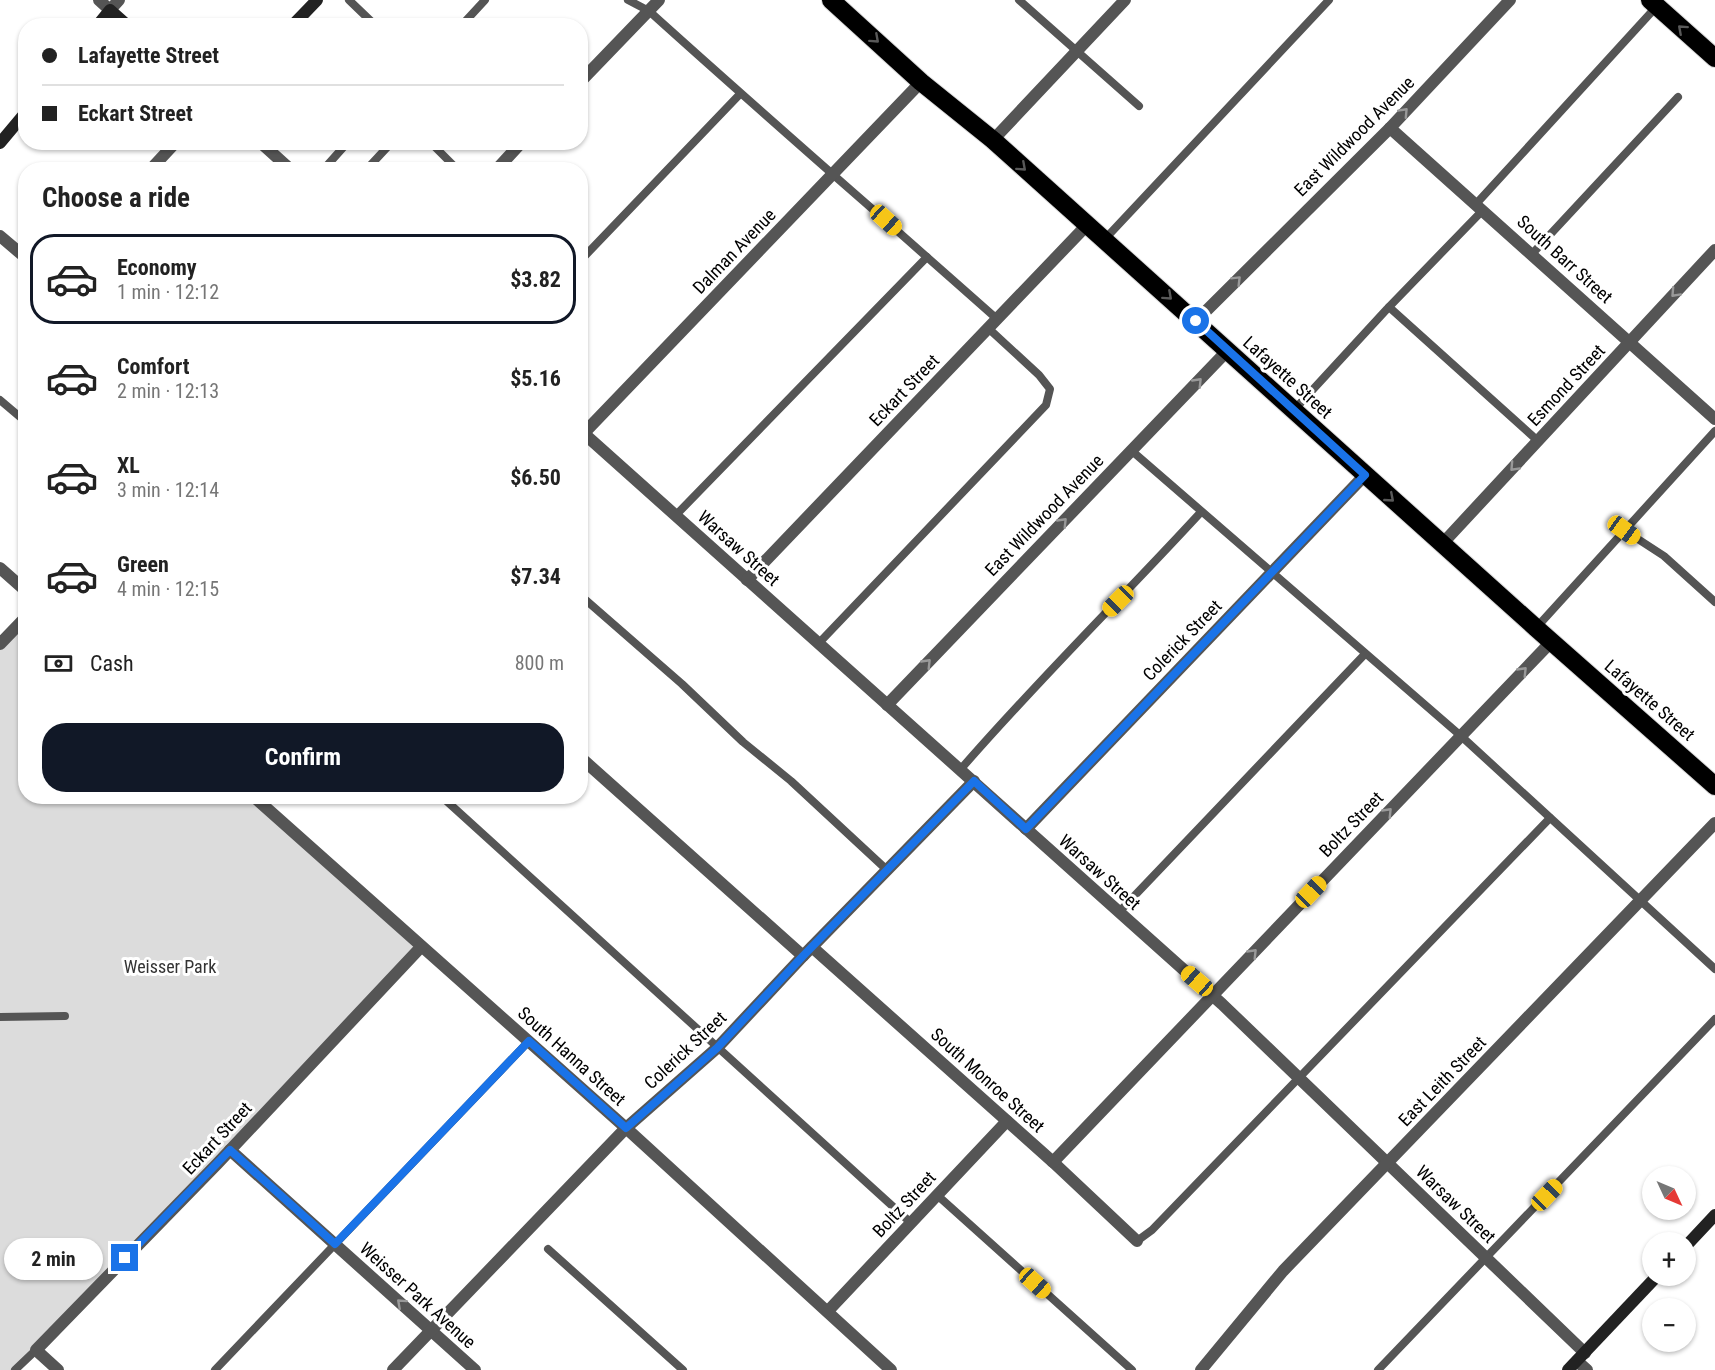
<!DOCTYPE html>
<html lang="en">
<head>
<meta charset="utf-8">
<style>
  :root { --surface:#fff; --page:#f2f2f2; --text:#222; --muted:#767676; --line:#e0e0e0; --accent:#111827 }
  body { margin:0; font-family:"Roboto Condensed",sans-serif; background:var(--page); color:var(--text); height:100vh; display:flex; flex-direction:column; font-size:22px; white-space:nowrap }
  * { box-sizing:border-box; margin:0 }
  p { font-size:20px; color:var(--muted) }
  .icon { flex:none; width:33px; height:33px; fill:none; stroke:currentColor; stroke-width:2; stroke-linecap:round; stroke-linejoin:round }
  .map { position:relative; flex:1; overflow:hidden }
  .sheet { position:absolute; left:18px; top:162px; width:570px; height:642px; display:flex; flex-direction:column; background:var(--surface); border-radius:24px; box-shadow:0 2px 4px #0004 }
  .sheet>* { flex:none }
  .guide { position:absolute; left:18px; top:18px; width:570px; height:132px; border-radius:24px; box-shadow:0 2px 4px #0004; display:grid; align-content:center; height:132px; padding:0 24px; background:var(--surface) }
  .needle { width:39px; rotate:134deg }
  .controls { position:absolute; left:1642px; top:1166px; display:grid; gap:12px }
  .controls a { display:grid; place-items:center; width:54px; height:54px; border-radius:50%; background:var(--surface); box-shadow:0 2px 4px #0004; font-size:30px }
  .end { position:absolute; width:27px; height:27px; margin:-14px; border:8px solid #1a73e8; background:#fff; box-shadow:0 0 0 3px #fff }
  .from { border-radius:50% }
  .bubble { position:absolute; height:42px; border-radius:21px; background:var(--surface); box-shadow:0 2px 4px #0004; font-size:20px; font-weight:700; line-height:42px; text-align:center }
  .car { position:absolute; width:18px; height:36px; margin:-18px -9px; border-radius:8px; box-shadow:0 0 4px 2px #0007; background:linear-gradient(#f5c518 24%,#345 0 40%,#f5c518 0 76%,#345 0 86%,#f5c518 0) }
  .guide b { display:flex; align-items:center; gap:21px; height:57px; font-size:22px }
  .guide b+b { border-top:2px solid var(--line) }
  .guide i { width:15px; height:15px; background:var(--text) }
  ul { padding:0; list-style:none }
  li { display:flex; align-items:center; gap:18px; height:90px; margin:0 12px 9px; padding:0 12px; border:3px solid transparent; border-radius:24px }
  li div { flex:1 }
  li b { display:block; font-size:22px }
  li em { font-style:normal; font-weight:700 }
  li.on { border-color:var(--accent) }
  li>.icon { width:54px; height:54px; stroke-width:1.5 }
  h2 { padding:0 24px; font-size:27px; line-height:72px }
  .pay { display:flex; align-items:center; gap:15px; height:66px; padding:0 24px; font-size:22px }
  .pay p { margin-inline-start:auto }
  .cta { display:flex; gap:12px; margin-top:auto; padding:12px 24px }
  .cta a { flex:1; height:69px; border-radius:24px; background:var(--accent); color:#fff; font-size:24px; font-weight:700; line-height:69px; text-align:center }
  .map>svg:first-child { display:block }
</style>
</head>
<body>
<div class="map">
<svg width="1715" height="1370" viewBox="0 0 1715 1370">
  <rect width="100%" height="100%" fill="#fff"/>
  <path fill="#dcdcdc" d="M25 617 26 796 253 797 421 947 15 1370H0V644Z"/>
  <g fill="none" stroke-linecap="round" stroke-linejoin="round">
    <g stroke="#dbdbdb" stroke-width="20">
      <g id="highway">
        <path d="M831 0 921 82 993 140 1536 628 1715 786"/>
        <path d="M1650 0 1715 58"/>
      </g>
    </g>
    <g stroke="#555" stroke-width="8">
      <path d="M349 0 376 26"/>
      <path d="M628 0 649 11C764 115 881 216 997 319"/>
      <path d="M1019 0 1139 106"/>
      <path d="M461 26 485 0"/>
      <path d="M430 142 458 170"/>
      <path d="M323 170 348 142"/>
      <path d="M366 170 392 142"/>
      <path d="M1476 204 1657 6"/>
      <path d="M1104 240 1329 0"/>
      <path d="M1532 254 1678 97"/>
      <path d="M580 261 740 94"/>
      <path d="M1389 307 1538 441"/>
      <path d="M0 400 26 422"/>
      <path d="M1294 410 1387 309 1483 210"/>
      <path d="M1132 451 1461 736 1715 969"/>
      <path d="M676 515 927 257"/>
      <path d="M1624 530 1664 556 1715 602"/>
      <path d="M580 595 682 684 743 742 791 781 887 870"/>
      <path d="M1536 628 1715 431"/>
      <path d="M818 644 1046 405 1050 389 1039 375 988 328"/>
      <path d="M960 770C1037 681 1121 599 1201 512"/>
      <path d="M441 796 910 1222"/>
      <path d="M1119 912 1365 654"/>
      <path d="M0 1017 65 1016"/>
      <path d="M937 1195 1132 1370"/>
      <path d="M1137 1241 1152 1230 1550 818"/>
      <path d="M548 1249 683 1370"/>
      <path d="M15 1370 36 1350"/>
      <path d="M215 1370 529 1041"/>
      <path d="M1378 1370 1715 1019"/>
    </g>
    <g stroke="#555" stroke-width="12">
      <path d="M99 0 110 10 119 0"/>
      <path d="M580 82 659 0"/>
      <path d="M1390 128 1715 419"/>
      <path d="M993 140 1125 0"/>
      <path d="M260 142 291 170"/>
      <path d="M150 170 176 142"/>
      <path d="M496 170 522 142"/>
      <path d="M0 236 26 258"/>
      <path d="M1196 321 1390 128 1510 0"/>
      <path d="M580 430 1222 1004 1585 1353"/>
      <path d="M580 449 584 433 921 82"/>
      <path d="M1443 543 1715 250"/>
      <path d="M0 568 26 591"/>
      <path d="M747 580 1087 225"/>
      <path d="M0 644 26 617"/>
      <path d="M887 705 1228 350"/>
      <path d="M580 757 803 956"/>
      <path d="M253 796 626 1128 891 1370"/>
      <path d="M1026 829 1365 475"/>
      <path d="M812 947 1053 1162 1137 1241"/>
      <path d="M230 1150 475 1370"/>
      <path d="M1053 1162 1551 642"/>
      <path d="M828 1311 1007 1121"/>
      <path d="M1577 1361 1587 1370"/>
      <path d="M58 1370 36 1350 217 1164 421 947"/>
      <path d="M393 1370 626 1128 717 1048 803 956 974 781"/>
      <path d="M1201 1370 1283 1271 1715 823"/>
    </g>
    <g stroke="#222" stroke-width="12">
      <path d="M97 26 110 10 128 26"/>
      <path d="M292 26 317 0"/>
      <path d="M0 143 26 112"/>
      <path d="M1686 1246 1715 1215"/>
      <path d="M1568 1370 1658 1275"/>
    </g>
    <use href="#highway" stroke="#000" stroke-width="18"/>
  </g>
  <defs><path id="oneway-chevron" d="M-2-3.5L2.5 0L-2 3.5" fill="none" stroke-width="1.6" stroke-linecap="round" stroke-linejoin="round" transform="scale(1.5)"/></defs>
  <g stroke="#595959">
    <use href="#oneway-chevron" transform="translate(1682 29) rotate(-138)"/>
    <use href="#oneway-chevron" transform="translate(875 39) rotate(42)"/>
    <use href="#oneway-chevron" transform="translate(1022 167) rotate(42)"/>
    <use href="#oneway-chevron" transform="translate(1168 296) rotate(42)"/>
    <use href="#oneway-chevron" transform="translate(1390 498) rotate(41)"/>
  </g>
  <g stroke="#999">
    <use href="#oneway-chevron" transform="translate(1404 112) rotate(-47)"/>
    <use href="#oneway-chevron" transform="translate(1237 280) rotate(-45)"/>
    <use href="#oneway-chevron" transform="translate(1675 293) rotate(133)"/>
    <use href="#oneway-chevron" transform="translate(1198 382) rotate(-46)"/>
    <use href="#oneway-chevron" transform="translate(1514 467) rotate(133)"/>
    <use href="#oneway-chevron" transform="translate(1063 522) rotate(-46)"/>
    <use href="#oneway-chevron" transform="translate(927 663) rotate(-46)"/>
    <use href="#oneway-chevron" transform="translate(1523 671) rotate(-46)"/>
    <use href="#oneway-chevron" transform="translate(1388 812) rotate(-46)"/>
    <use href="#oneway-chevron" transform="translate(1253 953) rotate(-46)"/>
    <use href="#oneway-chevron" transform="translate(401 1303) rotate(-138)"/>
  </g>
  <g fill="none" stroke-linecap="round" stroke-linejoin="round">
    <path stroke="#1a73e8" stroke-width="8" d="M125 1258 230 1150 335 1244 529 1041 626 1128 717 1048 803 956 974 781 1026 829 1365 475 1196 321"/>
  </g>
  <g text-anchor="middle" dominant-baseline="central" stroke-width="6" stroke-linejoin="round" paint-order="stroke">
    <g font-size="18" fill="#000" stroke="#fff">
      <text transform="translate(1354 136) rotate(-45)">East Wildwood Avenue</text>
      <text transform="translate(734 251) rotate(-46)">Dalman Avenue</text>
      <text transform="translate(1565 259) rotate(42)">South Barr Street</text>
      <text transform="translate(1288 377) rotate(42)">Lafayette Street</text>
      <text transform="translate(1566 385) rotate(-47)">Esmond Street</text>
      <text transform="translate(904 390) rotate(-46)">Eckart Street</text>
      <text transform="translate(1044 515) rotate(-46)">East Wildwood Avenue</text>
      <text transform="translate(739 548) rotate(42)">Warsaw Street</text>
      <text transform="translate(1182 640) rotate(-46)">Colerick Street</text>
      <text transform="translate(1650 700) rotate(41)">Lafayette Street</text>
      <text transform="translate(1351 824) rotate(-46)">Boltz Street</text>
      <text transform="translate(1100 872) rotate(42)">Warsaw Street</text>
      <text transform="translate(685 1050) rotate(-43)">Colerick Street</text>
      <text transform="translate(572 1056) rotate(42)">South Hanna Street</text>
      <text transform="translate(988 1080) rotate(42)">South Monroe Street</text>
      <text transform="translate(1442 1081) rotate(-46)">East Leith Street</text>
      <text transform="translate(217 1138) rotate(-47)">Eckart Street</text>
      <text transform="translate(904 1204) rotate(-47)">Boltz Street</text>
      <text transform="translate(1456 1204) rotate(44)">Warsaw Street</text>
      <text transform="translate(418 1295) rotate(42)">Weisser Park Avenue</text>
    </g>
    <g font-size="18" fill="#333" stroke="#fff">
      <text x="170" y="966">Weisser Park</text>
    </g>
  </g>
</svg>
<div class="controls">
<a><svg class="needle" viewBox="-14 -14 28 28"><path d="M0-13l5 13h-10z" fill="#e53935"/><path d="M0 13l5-13h-10z" fill="#767676"/></svg></a>
<a>+</a>
<a>−</a>
</div>
<i class="end from" style="left:1196px;top:321px"></i>
<i class="end" style="left:125px;top:1258px"></i>
<div class="bubble" style="left:4px;top:1238px;width:99px">2 min</div>
<i class="car" style="left:886px;top:220px;rotate:132deg"></i>
<i class="car" style="left:1624px;top:530px;rotate:126deg"></i>
<i class="car" style="left:1118px;top:601px;rotate:225deg"></i>
<i class="car" style="left:1311px;top:892px;rotate:44deg"></i>
<i class="car" style="left:1197px;top:981px;rotate:311deg"></i>
<i class="car" style="left:1547px;top:1195px;rotate:44deg"></i>
<i class="car" style="left:1035px;top:1283px;rotate:132deg"></i>
<div class="guide">
<b><i class="from"></i>Lafayette Street</b>
<b><i></i>Eckart Street</b>
</div>
<section class="sheet">
<h2>Choose a ride</h2>
<ul>
<li class="on"><svg class="icon" aria-label="car" viewBox="0 0 24 24"><path d="M5 17H2v-5l4-1 3-4h7l3 4 3 1v5h-3M9 17h6M6 11h13"/><circle cx="7" cy="17" r="2"/><circle cx="17" cy="17" r="2"/></svg><div><b>Economy</b><p>1 min · 12:12</p></div><em>$3.82</em></li>
<li><svg class="icon" aria-label="car" viewBox="0 0 24 24"><path d="M5 17H2v-5l4-1 3-4h7l3 4 3 1v5h-3M9 17h6M6 11h13"/><circle cx="7" cy="17" r="2"/><circle cx="17" cy="17" r="2"/></svg><div><b>Comfort</b><p>2 min · 12:13</p></div><em>$5.16</em></li>
<li><svg class="icon" aria-label="car" viewBox="0 0 24 24"><path d="M5 17H2v-5l4-1 3-4h7l3 4 3 1v5h-3M9 17h6M6 11h13"/><circle cx="7" cy="17" r="2"/><circle cx="17" cy="17" r="2"/></svg><div><b>XL</b><p>3 min · 12:14</p></div><em>$6.50</em></li>
<li><svg class="icon" aria-label="car" viewBox="0 0 24 24"><path d="M5 17H2v-5l4-1 3-4h7l3 4 3 1v5h-3M9 17h6M6 11h13"/><circle cx="7" cy="17" r="2"/><circle cx="17" cy="17" r="2"/></svg><div><b>Green</b><p>4 min · 12:15</p></div><em>$7.34</em></li>
</ul>
<div class="pay"><svg class="icon" aria-label="cash" viewBox="0 0 24 24"><path d="M3 7h18v10H3z"/><circle cx="12" cy="12" r="2"/></svg>Cash<p>800 m</p></div>
<div class="cta"><a>Confirm</a></div>
</section>
</div>
</body>
</html>
